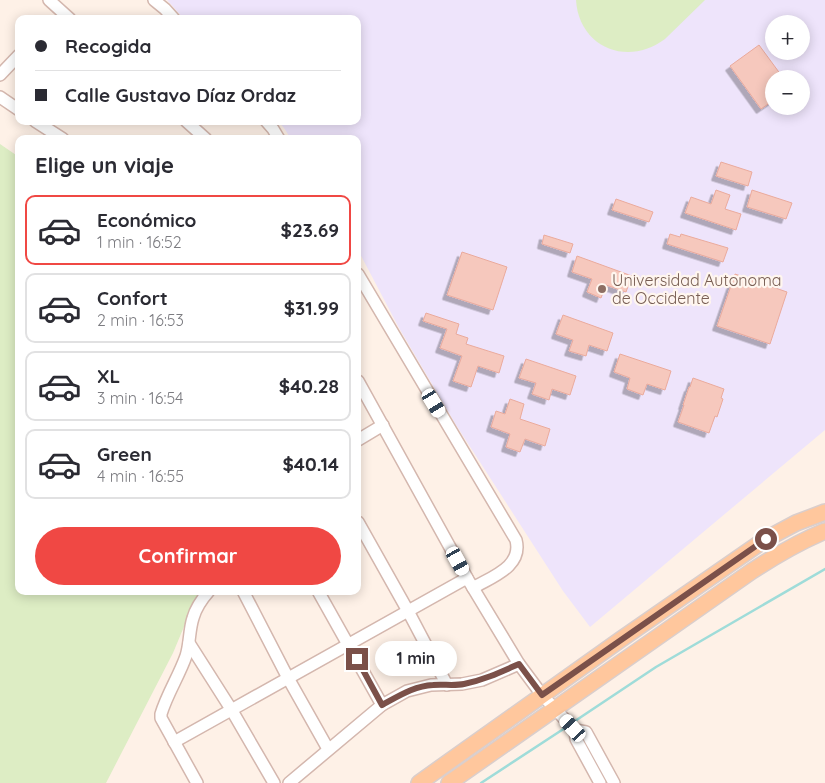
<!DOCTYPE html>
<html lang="es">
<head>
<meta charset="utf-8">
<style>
  :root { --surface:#fff; --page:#f2f2f3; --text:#2b2b33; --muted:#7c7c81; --line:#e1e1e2; --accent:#f04844 }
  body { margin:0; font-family:Quicksand,sans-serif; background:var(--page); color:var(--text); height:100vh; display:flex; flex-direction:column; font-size:19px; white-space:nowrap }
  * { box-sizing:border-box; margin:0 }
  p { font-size:16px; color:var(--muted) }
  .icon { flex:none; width:28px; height:28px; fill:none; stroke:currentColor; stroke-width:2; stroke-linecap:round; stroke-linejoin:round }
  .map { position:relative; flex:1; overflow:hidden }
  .sheet { position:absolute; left:15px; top:135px; width:346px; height:460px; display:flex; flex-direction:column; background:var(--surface); border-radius:10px; box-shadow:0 2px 12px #0003 }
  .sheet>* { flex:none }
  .hud { position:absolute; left:15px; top:15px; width:346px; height:110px; border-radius:10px; box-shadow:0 2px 12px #0003; display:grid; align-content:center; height:110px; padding:0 20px; background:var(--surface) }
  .buttons { position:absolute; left:765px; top:15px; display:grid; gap:10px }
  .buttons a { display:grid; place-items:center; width:45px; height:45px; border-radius:50%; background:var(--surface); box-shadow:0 2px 12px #0003; font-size:25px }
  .end { position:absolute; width:22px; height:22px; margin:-11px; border:6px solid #7b5049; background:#fff; box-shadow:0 0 0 2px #fff }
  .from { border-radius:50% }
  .bubble { position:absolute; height:35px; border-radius:18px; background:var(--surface); box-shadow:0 2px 12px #0003; font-size:16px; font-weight:800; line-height:35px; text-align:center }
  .car { position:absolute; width:15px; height:30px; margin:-15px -8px; border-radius:6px; box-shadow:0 0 4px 1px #0007; background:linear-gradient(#fff 24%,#345 0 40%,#fff 0 76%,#345 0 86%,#fff 0) }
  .hud b { display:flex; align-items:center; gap:18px; height:48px; font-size:19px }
  .hud b+b { border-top:1px solid var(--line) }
  .hud i { width:12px; height:12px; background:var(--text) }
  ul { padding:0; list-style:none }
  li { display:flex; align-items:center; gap:15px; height:70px; margin:0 10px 8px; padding:0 10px; border:2px solid var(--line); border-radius:10px }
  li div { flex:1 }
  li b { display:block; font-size:19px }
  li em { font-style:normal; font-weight:800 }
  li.on { border-color:var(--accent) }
  li>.icon { width:45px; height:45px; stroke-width:1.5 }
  h2 { padding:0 20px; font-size:22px; line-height:60px }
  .button { display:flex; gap:10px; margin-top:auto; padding:10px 20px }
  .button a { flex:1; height:58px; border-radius:30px; background:var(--accent); color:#fff; font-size:20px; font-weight:800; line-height:58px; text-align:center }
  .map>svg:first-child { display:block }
</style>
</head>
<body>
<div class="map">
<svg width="825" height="783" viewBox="0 0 825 783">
  <defs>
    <filter id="shadow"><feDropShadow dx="-4.5" dy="4.5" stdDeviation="0" flood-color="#0004"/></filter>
  </defs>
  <rect width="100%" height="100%" fill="#fef1e7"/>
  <path fill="#eee4fb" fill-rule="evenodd" d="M167 0H825V430L590 627 563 591 456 425 399 328 358 250V139H291L284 128 278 121H358V19H184ZM774 24H801V51H774ZM774 79H801V106H774Z"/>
  <g fill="#ddedc4">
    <path d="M576 0H705L665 39C628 67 579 48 576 0Z"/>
    <path d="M0 144 19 157V591H204L193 605 173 653 106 783H0Z"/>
  </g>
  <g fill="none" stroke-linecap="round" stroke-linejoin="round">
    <g stroke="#9fdcd9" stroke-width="2.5">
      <path d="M572 723 656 667 825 569"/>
      <path d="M481 783 568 726"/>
    </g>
  </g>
  <g fill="#f6c8bd" stroke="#eaaa9c" filter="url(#shadow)">
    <path d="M759 45 784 79H774V100L761 109 730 66Z"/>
    <path d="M721 162 752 172 748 186 716 176Z"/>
    <path d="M716 190 730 195 725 209 741 214 736 230 685 213 691 197 711 204Z"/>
    <path d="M752 190 792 203 786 219 747 207Z"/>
    <path d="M616 199 653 212 649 222 612 210Z"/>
    <path d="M670 234 680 237 681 234 728 248 723 262 667 244Z"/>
    <path d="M544 235 573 244 570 253 542 244Z"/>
    <path d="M462 252 507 267 493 310 447 295Z"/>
    <path d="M577 256 632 276 626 292 606 285 601 298 587 292 592 279 572 272Z"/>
    <path d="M735 274 787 292 770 344 717 326Z"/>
    <path d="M426 313 459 324 456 334 468 338 466 344 504 356 499 373 478 366 471 387 453 381 462 356 440 348 447 329 423 321Z"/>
    <path d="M563 315 613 333 607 351 589 345 586 356 569 351 573 340 556 334Z"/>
    <path d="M620 354 671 371 665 390 647 384 643 395 627 389 630 378 614 372Z"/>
    <path d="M526 359 576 376 570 395 552 389 549 400 532 394 536 383 519 378Z"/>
    <path d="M693 378 724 389 721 398 723 399 717 417 715 416 709 433 678 422 684 405H683L689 387H690Z"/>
    <path d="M510 399 524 404 520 419 550 429 545 446 525 439 520 452 506 447 510 434 491 427 496 411 505 414Z"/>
  </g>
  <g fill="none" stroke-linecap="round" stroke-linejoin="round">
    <g stroke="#d4b7ae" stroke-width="14">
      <g id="minor">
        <path d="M49 0 70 19"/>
        <path d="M154 0 165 9 174 19"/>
        <path d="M0 75 19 55"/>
        <path d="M0 97 19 110"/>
        <path d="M35 121 63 139"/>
        <path d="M186 121 206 139"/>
        <path d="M266 121 273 129 279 139"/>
        <path d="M358 274 516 540C523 567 491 577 473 588"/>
        <path d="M358 381 467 578 519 664 542 695 573 728 575 730 586 732 614 783"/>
        <path d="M358 440 383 425"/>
        <path d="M358 522 408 611 447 685"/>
        <path d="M243 591 288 678 328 749"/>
        <path d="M318 591 382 705"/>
        <path d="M189 643 231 709 274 783"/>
        <path d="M575 730 576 739 600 783"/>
        <path d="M174 742 467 578"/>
        <path d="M197 783 161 718V714C167 694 179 676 186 656 190 644 189 630 193 618 196 607 202 599 209 591"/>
        <path d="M289 783 382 705 407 691 431 685 462 684 482 680 519 664"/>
      </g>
    </g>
    <g stroke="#dacecc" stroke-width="18">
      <g id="major">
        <path d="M419 783 620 640 766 539 796 523 825 512"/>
        <path d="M449 783 752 571C775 556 799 542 825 531"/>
      </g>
    </g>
    <use href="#minor" stroke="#fff" stroke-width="11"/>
    <use href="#major" stroke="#ffc79d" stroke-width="15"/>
  </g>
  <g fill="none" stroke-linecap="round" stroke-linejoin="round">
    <path stroke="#7b5049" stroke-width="6" d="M357 659 382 705C399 696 414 686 433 685 443 684 454 686 464 684 484 680 501 672 519 664L542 695 766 539"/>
  </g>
  <circle fill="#8d6e63" stroke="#fff6ef" stroke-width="2" cx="602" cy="289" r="5"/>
  <g text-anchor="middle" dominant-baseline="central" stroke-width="4.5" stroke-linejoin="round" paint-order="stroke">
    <g font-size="16" fill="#785e54" stroke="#fff6ef" text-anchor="start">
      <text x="612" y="280">Universidad Autonoma<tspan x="612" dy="18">de Occidente</tspan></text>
    </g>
  </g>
</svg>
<div class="buttons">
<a>+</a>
<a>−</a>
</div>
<i class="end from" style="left:766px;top:539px"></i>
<i class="end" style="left:357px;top:659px"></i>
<div class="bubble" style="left:375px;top:641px;width:82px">1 min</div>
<i class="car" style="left:434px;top:403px;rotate:149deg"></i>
<i class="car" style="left:458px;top:561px;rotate:151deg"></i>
<i class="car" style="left:573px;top:728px;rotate:318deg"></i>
<div class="hud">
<b><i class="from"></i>Recogida</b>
<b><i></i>Calle Gustavo Díaz Ordaz</b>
</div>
<section class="sheet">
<h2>Elige un viaje</h2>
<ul>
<li class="on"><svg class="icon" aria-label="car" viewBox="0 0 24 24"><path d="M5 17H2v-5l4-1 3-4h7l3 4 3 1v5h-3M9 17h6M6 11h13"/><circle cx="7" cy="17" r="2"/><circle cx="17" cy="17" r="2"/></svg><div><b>Económico</b><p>1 min · 16:52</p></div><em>$23.69</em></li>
<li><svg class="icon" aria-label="car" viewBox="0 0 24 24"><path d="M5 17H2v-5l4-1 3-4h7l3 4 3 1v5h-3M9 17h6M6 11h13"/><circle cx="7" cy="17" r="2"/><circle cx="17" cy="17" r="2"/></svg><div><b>Confort</b><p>2 min · 16:53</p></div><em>$31.99</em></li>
<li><svg class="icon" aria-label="car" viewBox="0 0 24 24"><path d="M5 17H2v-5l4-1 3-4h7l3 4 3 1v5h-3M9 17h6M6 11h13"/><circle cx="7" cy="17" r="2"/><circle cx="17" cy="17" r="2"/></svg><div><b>XL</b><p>3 min · 16:54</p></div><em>$40.28</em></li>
<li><svg class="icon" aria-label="car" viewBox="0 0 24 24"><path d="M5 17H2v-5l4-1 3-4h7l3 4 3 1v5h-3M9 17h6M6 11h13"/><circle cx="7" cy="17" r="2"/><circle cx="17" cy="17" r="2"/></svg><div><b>Green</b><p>4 min · 16:55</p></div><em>$40.14</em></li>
</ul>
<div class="button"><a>Confirmar</a></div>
</section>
</div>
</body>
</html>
